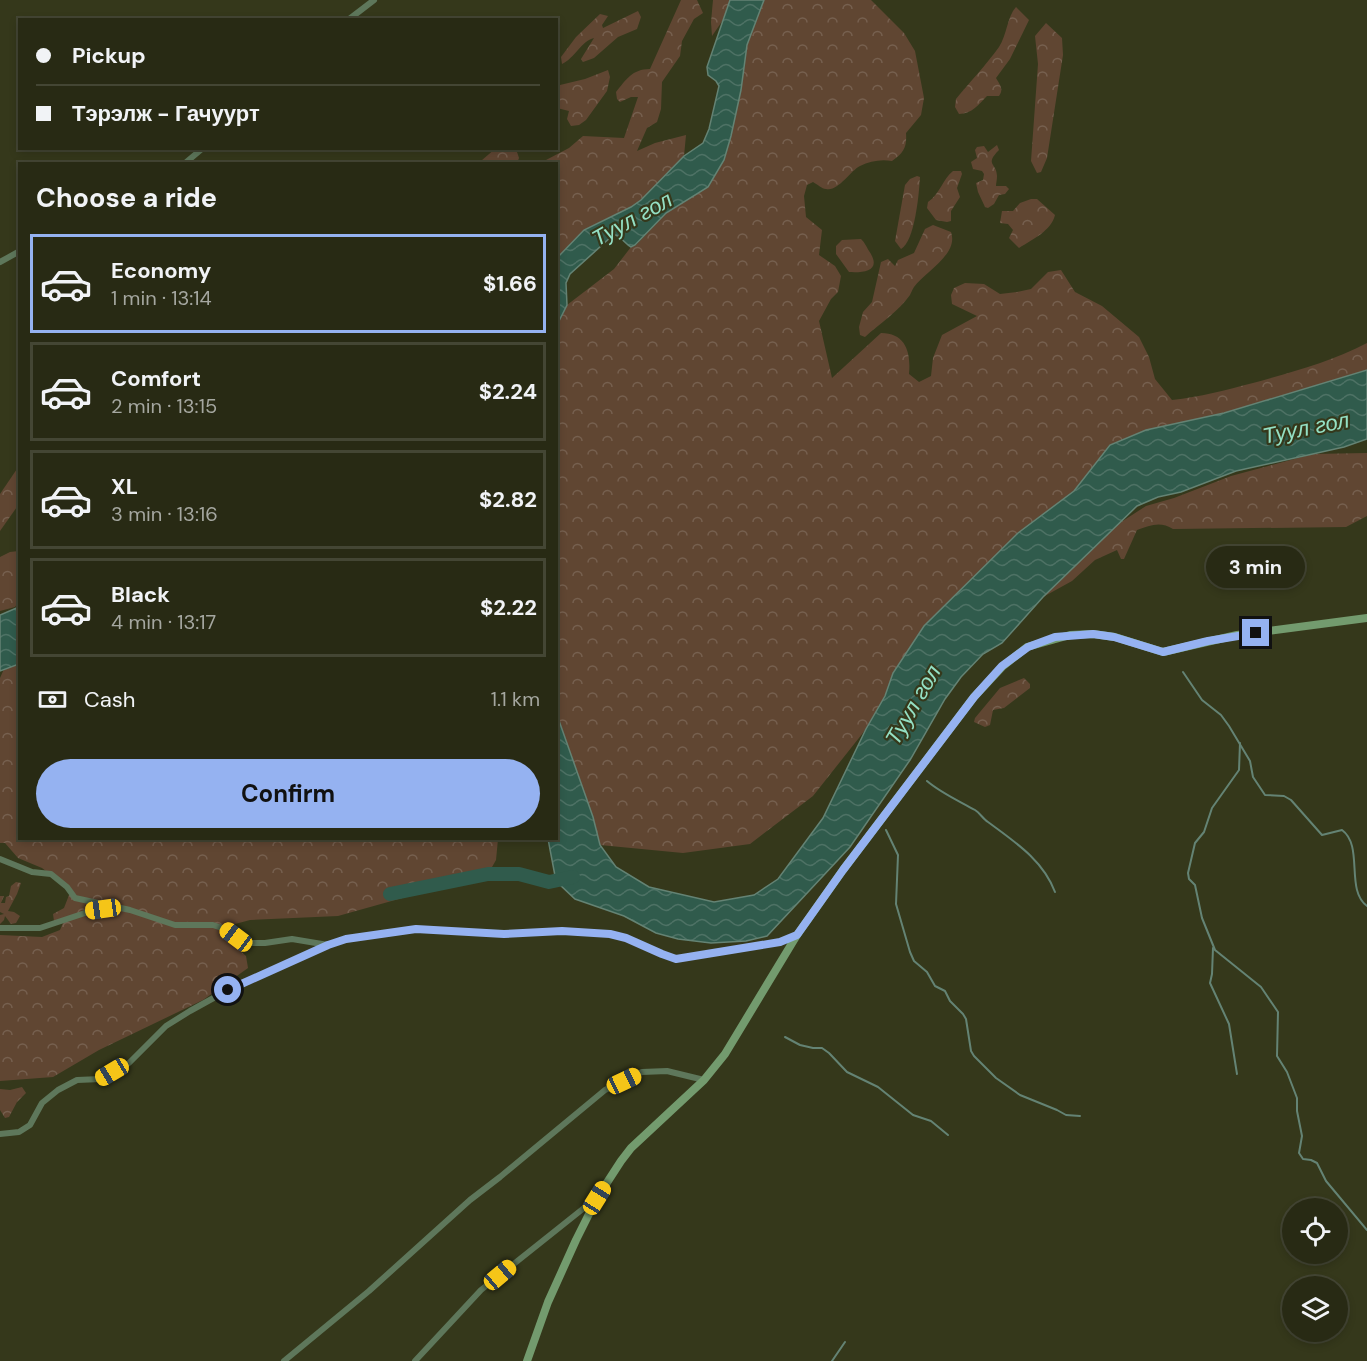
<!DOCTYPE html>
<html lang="en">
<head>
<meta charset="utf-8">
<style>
  :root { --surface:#282a14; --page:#343622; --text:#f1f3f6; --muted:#a5a7a0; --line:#444634; --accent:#95b2f1 }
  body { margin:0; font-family:"DM Sans",sans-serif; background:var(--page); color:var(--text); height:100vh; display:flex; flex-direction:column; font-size:22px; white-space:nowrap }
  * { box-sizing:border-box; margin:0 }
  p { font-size:20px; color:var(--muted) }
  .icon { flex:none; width:33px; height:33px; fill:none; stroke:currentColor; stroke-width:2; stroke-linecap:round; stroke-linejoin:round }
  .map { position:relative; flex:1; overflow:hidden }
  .sheet { position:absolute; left:18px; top:162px; width:540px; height:678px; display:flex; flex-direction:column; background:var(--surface); border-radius:0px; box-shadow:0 3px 9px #0003,0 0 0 2px var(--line) }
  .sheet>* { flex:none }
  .top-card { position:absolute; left:18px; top:18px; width:540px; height:132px; border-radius:0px; box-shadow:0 3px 9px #0003,0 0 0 2px var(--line); display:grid; align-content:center; height:132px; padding:0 18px; background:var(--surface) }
  .tools { position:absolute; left:1282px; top:1198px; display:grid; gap:12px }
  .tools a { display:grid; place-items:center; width:66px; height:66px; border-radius:50%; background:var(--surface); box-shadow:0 3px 9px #0003,0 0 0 2px var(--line); font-size:30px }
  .end { position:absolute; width:27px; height:27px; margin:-14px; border:8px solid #95b2f1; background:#111; box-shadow:0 0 0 3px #111 }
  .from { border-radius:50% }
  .bubble { position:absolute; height:42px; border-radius:21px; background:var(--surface); box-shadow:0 3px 9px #0003,0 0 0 2px var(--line); font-size:20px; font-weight:700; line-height:42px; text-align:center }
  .car { position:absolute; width:18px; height:36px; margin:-18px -9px; border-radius:8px; box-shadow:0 0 4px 2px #0007; background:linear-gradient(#f5c518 24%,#345 0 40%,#f5c518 0 76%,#345 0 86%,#f5c518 0) }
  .top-card b { display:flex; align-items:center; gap:21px; height:57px; font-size:22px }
  .top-card b+b { border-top:2px solid var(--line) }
  .top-card i { width:15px; height:15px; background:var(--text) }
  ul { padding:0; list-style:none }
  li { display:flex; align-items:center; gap:18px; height:99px; margin:0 12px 9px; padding:0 6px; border:3px solid var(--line); border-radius:0px }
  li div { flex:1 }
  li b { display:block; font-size:22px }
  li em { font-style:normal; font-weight:700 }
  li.selected { border-color:var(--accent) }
  li>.icon { width:54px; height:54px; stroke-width:1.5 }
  h2 { padding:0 18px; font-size:27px; line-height:72px }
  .pay { display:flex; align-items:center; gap:15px; height:66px; padding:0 18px; font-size:22px }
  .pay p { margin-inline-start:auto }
  .action { display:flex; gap:12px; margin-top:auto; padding:12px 18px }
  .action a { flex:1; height:69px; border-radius:36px; background:var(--accent); color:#111; font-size:24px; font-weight:700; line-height:69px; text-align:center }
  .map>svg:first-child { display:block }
</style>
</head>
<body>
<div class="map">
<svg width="1367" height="1361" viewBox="0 0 1367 1361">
  <defs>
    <pattern id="forest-crowns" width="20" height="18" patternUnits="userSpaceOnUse" patternTransform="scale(1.5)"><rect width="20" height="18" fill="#604632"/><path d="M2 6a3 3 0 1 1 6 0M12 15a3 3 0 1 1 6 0" fill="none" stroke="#76604f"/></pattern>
    <pattern id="water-waves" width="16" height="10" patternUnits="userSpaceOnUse" patternTransform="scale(1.5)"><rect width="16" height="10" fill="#305b4c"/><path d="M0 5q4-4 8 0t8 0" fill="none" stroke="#4e7265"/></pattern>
  </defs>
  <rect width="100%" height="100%" fill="#35381b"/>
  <g fill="url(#forest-crowns)">
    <path d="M681 0H697L703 13 694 19 682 41 680 56 662 82 661 109 657 122 647 128 637 151 655 143 686 135 684 156 641 200 631 207 584 230 557 258 556 164H546V160L569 148 583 136 624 138 638 97H631L620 102 617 99 616 92C626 80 632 69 650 69Z"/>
    <path d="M713 0H730L723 20 712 36 711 22Z"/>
    <path d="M764 0H871L904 33 915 51 924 98 921 115 906 133C907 147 904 153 892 161 881 159 870 161 860 166 850 171 838 192 826 189 822 189 817 184 813 182L807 185 804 196 806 217 822 230 819 255 835 266 841 276 838 292 831 299 819 321 832 378 881 333C906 333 911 353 909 374L919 382 931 376 933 358 942 335 977 316 952 304 951 295 954 288 965 283 984 284 1000 294 1017 292 1031 289 1048 272 1061 270 1075 292 1102 306 1139 337 1149 357 1155 379 1172 400C1200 397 1226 390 1253 383 1292 372 1331 362 1367 343V370L1224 413 1146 430 1075 491 1018 533 924 626 894 673 885 696 866 729 813 796 750 844 683 853 600 845 593 817 557 715 556 325 567 305 614 269 631 247 636 245 666 213 708 187 724 160 731 136 741 90 747 45Z"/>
    <path d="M1016 7 1029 20 1010 59 996 78C1000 85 1004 89 999 96H987C979 104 972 114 959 114L955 107 956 99C970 82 986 65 999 47 1007 35 1007 17 1016 7Z"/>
    <path d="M638 11 641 17 637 29 618 37 594 58 583 62 581 59 594 38C581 41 575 58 562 64L561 57 576 37 600 14 608 16 602 25 603 28Z"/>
    <path d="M1046 23 1062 38 1063 55 1047 158 1041 172 1037 173 1031 161 1038 64 1035 36Z"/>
    <path d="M608 70 610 77 607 91 586 120 579 125 571 126 567 119 569 111 557 108V91L560 85 585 79Z"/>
    <path d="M997 145 999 150C984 165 997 163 997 176 997 180 996 183 996 186H1006L1009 189 1005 194 999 195 994 204 988 208 985 207 978 192 976 183 983 180 984 174 982 171 973 169 971 162 977 158 975 150 977 147 984 146 988 152Z"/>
    <path d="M496 148 516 149 519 158 517 163H482L481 161Z"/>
    <path d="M953 171H961L962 174 957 188 960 197 951 211V221L947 222 936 220 927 208 928 202C940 194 942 180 953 171Z"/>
    <path d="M917 176 920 177C919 193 915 241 901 249L895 241 905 185 910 179Z"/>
    <path d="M1031 199H1037L1055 215C1051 231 1033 239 1019 248L1009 238 1013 230 1008 224 1000 223 1002 211H1013L1020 203Z"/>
    <path d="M933 225 951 232C959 254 925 272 914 287 912 290 911 293 910 295 900 310 878 325 865 337L860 335 859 327 863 312 872 302 881 262 888 259 895 266 898 260 914 253 925 229Z"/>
    <path d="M861 239C865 243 866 246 869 251 882 270 866 273 849 272L836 254V246L842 240Z"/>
    <path d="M1367 453V516L1346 527 1173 529C1161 521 1150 525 1137 530L1124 559H1121L1117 550 1095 560 1072 581 1043 597 1115 526 1146 506 1174 498 1231 476 1313 454Z"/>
    <path d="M19 466V504L0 531V494Z"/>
    <path d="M19 551V601L15 607 0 611V557L10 552Z"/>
    <path d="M19 664 20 838 498 839 496 860 488 874 338 916 250 920 235 924 226 938 246 956 248 968 203 1000 99 1050 53 1077 0 1081V935L42 937 60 930 63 923 54 921 53 914 64 908 71 890 42 868 18 858 5 843H0V678L4 669Z"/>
    <path d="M1024 678 1030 684V688L1004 708 993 710 990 725 985 727 974 722 975 718 1000 688Z"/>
    <path d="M16 882 21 883 17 894 8 911 14 912 20 916 16 923 11 924 5 916 4 920 0 924V915L4 914 0 912V896H4L1 903H5L6 897 9 896 11 886Z"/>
    <path d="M22 1087 26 1093 17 1102 9 1117 5 1118 0 1110V1089L10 1090Z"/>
  </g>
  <g fill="url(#water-waves)" stroke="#648374" stroke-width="1.5">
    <path d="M730 0H764L747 45 741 90 731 136 724 160 708 187 666 213 635 245 631 247C625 244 622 237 615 235L611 237 570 274 566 283 567 305 557 325V258L584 230 631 207 641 200 684 156 703 143 709 129 719 86 716 81 708 75 707 67Z"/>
    <path d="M1367 370V439L1344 447 1236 471 1181 492 1158 497 1137 506 1043 597 1002 643 983 654 961 677 945 699 910 760 850 847 767 936 746 941 711 943 678 939 656 933 624 916 575 899 556 881 548 839 556 838 557 715 593 817 600 845 616 867 649 887 714 902 754 895 778 879 823 818 866 729 885 696 893 673 924 626 1018 533 1074 491 1110 445 1146 430 1224 413Z"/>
    <path d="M19 607V664L0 671V615Z"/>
  </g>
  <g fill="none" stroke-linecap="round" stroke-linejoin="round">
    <g stroke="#648374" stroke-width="2">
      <path d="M1183 672 1202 700 1221 715 1229 726 1250 761 1253 777 1265 795 1284 796 1291 800 1322 835 1342 830C1364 846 1345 890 1367 906"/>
      <path d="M1240 743 1239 770 1212 808 1204 832 1195 843 1188 873 1189 879 1195 885 1202 918 1215 950 1261 987 1278 1012 1277 1056 1287 1072 1297 1098V1111L1302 1136 1299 1153 1303 1159 1311 1160 1317 1163 1326 1181 1367 1230"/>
      <path d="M927 781C941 793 959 801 975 810 980 813 983 819 988 822 1015 842 1043 860 1055 892"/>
      <path d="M886 830 898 855 896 904 910 952 914 961 927 972 935 986 945 991 950 1001 963 1014 966 1019 971 1051 974 1056 996 1078 1020 1095 1057 1110 1066 1115 1080 1116"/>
      <path d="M1213 948 1212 974 1210 983 1229 1024 1237 1074"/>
      <path d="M785 1037 800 1045 813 1048H822L829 1053 847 1072 878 1087 913 1115 931 1121 948 1135"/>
      <path d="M832 1361 845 1342"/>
    </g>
    <path stroke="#305b4c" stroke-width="14" d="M390 894 488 874H519L549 882 573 877"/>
    <g stroke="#5e775b" stroke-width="6">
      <path d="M348 20 374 0"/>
      <path d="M184 164 203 148"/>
      <path d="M0 262 20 251"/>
      <path d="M0 859 32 872 51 874 67 887 75 898 130 910 175 925H213L225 929 247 943H265L292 939 328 945 346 939 416 929 504 934 562 931 610 934 626 938 662 954 676 959 780 942 796 935"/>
      <path d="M0 928H40L91 911 112 908"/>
      <path d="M0 1134 19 1132 30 1125 42 1103 58 1090 77 1080 101 1079 129 1063 166 1026 190 1011 228 990 328 945"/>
      <path d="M284 1361 369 1291 470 1200 500 1177 605 1090 642 1072 667 1071 704 1080"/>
      <path d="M415 1361 481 1290 594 1200"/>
    </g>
    <path stroke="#739b6e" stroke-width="8" d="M527 1361 548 1302 576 1240 597 1198 621 1161 631 1148 704 1080 725 1054 797 935 843 870 974 697 1002 667 1027 647 1070 635 1093 634 1115 637 1163 652 1237 635 1367 618"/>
  </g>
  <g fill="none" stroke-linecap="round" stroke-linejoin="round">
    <path stroke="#95b2f1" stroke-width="8" d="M228 990 328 945 346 939 416 929 504 934 562 931 610 934 626 938 662 954 676 959 780 942 797 935 843 870 974 697 1002 666 1028 647 1055 637 1093 634 1114 637 1163 652 1208 641 1256 633"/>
  </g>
  <g text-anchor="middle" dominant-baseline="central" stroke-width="4.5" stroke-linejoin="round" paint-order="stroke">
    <g font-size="22" font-style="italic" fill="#94e0c4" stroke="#35381b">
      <text transform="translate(632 219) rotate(-29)">Туул гол</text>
      <text transform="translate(1306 428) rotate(-11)">Туул гол</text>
      <text transform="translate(913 705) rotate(-60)">Туул гол</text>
    </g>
  </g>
</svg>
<div class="tools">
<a><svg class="icon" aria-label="locate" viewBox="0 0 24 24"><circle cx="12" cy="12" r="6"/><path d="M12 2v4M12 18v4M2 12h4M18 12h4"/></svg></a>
<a><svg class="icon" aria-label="layers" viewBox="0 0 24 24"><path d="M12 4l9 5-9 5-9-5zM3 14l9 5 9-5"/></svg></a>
</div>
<i class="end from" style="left:228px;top:990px"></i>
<i class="end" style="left:1256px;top:633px"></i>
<div class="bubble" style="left:1206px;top:546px;width:99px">3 min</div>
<i class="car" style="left:103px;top:909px;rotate:262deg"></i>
<i class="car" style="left:236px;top:937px;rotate:307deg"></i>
<i class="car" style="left:112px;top:1072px;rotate:239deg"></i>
<i class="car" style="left:624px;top:1081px;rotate:65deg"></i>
<i class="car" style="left:597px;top:1198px;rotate:32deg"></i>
<i class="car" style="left:500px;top:1275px;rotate:50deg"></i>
<div class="top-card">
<b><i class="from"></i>Pickup</b>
<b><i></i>Тэрэлж - Гачуурт</b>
</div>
<section class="sheet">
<h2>Choose a ride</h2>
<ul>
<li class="selected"><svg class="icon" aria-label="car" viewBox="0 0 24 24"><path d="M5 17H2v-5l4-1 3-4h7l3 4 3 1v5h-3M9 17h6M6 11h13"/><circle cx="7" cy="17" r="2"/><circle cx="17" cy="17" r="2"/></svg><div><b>Economy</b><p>1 min · 13:14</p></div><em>$1.66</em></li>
<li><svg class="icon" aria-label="car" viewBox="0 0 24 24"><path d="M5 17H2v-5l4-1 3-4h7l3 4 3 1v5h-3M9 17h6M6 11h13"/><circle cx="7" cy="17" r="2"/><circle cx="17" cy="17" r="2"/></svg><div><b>Comfort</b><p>2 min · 13:15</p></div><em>$2.24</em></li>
<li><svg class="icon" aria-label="car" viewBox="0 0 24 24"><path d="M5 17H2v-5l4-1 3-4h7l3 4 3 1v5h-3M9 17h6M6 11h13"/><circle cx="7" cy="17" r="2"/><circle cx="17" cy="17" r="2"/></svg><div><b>XL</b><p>3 min · 13:16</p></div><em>$2.82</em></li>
<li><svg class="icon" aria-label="car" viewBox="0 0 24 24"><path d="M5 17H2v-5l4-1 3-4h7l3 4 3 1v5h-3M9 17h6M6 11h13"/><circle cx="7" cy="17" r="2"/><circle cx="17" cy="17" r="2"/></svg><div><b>Black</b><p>4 min · 13:17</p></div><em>$2.22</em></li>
</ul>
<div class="pay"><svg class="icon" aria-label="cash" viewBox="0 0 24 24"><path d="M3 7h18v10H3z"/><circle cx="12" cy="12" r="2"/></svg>Cash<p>1.1 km</p></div>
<div class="action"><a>Confirm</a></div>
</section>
</div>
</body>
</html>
